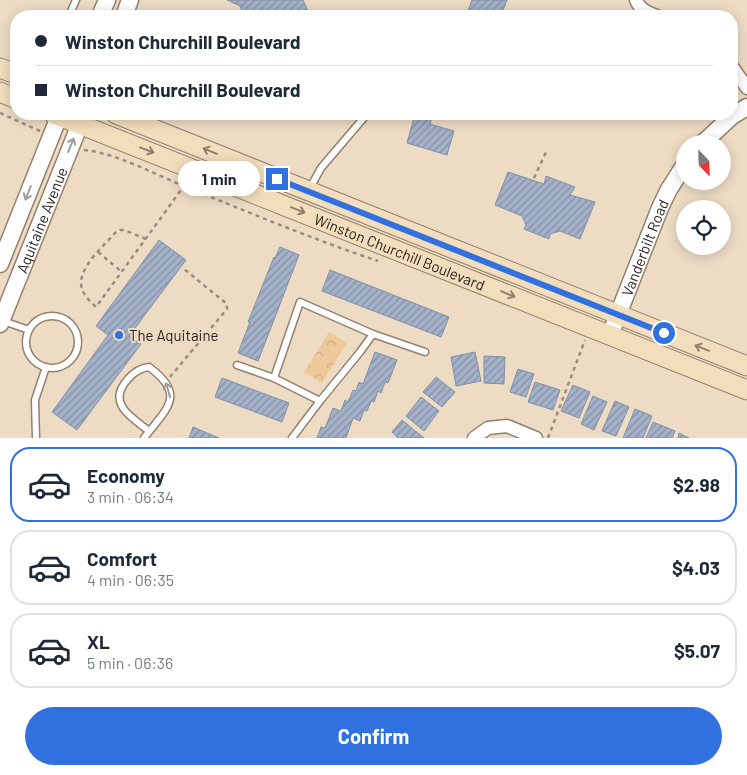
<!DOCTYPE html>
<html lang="en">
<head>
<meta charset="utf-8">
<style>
  :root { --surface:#fff; --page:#f2f2f3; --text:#1f2937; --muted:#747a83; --line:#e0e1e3; --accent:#3171df }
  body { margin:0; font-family:Barlow,sans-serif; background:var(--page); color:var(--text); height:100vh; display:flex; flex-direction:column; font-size:19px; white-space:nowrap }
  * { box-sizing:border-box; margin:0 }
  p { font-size:16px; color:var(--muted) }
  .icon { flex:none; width:28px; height:28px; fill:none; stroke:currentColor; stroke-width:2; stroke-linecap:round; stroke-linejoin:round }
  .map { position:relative; height:438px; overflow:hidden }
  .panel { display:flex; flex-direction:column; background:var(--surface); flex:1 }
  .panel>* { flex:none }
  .hud { position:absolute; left:10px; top:10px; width:728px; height:110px; border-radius:20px; box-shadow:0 2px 12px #0003; display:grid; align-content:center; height:110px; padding:0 25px; background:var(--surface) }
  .needle { width:32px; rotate:157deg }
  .buttons { position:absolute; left:676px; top:135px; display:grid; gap:10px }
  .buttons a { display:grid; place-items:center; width:55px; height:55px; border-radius:50%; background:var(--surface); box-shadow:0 2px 12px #0003; font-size:25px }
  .end { position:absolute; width:22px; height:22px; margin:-11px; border:6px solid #3171df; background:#fff; box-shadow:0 0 0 2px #fff }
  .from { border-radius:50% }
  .bubble { position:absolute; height:35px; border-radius:18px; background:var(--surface); box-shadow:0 2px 12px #0003; font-size:16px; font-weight:700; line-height:35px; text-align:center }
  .hud b { display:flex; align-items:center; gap:18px; height:48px; font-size:19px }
  .hud b+b { border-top:1px solid var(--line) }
  .hud i { width:12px; height:12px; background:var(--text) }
  ul { padding:9px 0 0; list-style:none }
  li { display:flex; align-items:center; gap:15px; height:75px; margin:0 10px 8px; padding:0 15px; border:2px solid var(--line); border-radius:20px }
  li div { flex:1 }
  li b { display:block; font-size:19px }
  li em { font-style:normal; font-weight:700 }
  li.selected { border-color:var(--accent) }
  li>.icon { width:45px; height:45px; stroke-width:1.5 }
  .button { display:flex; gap:10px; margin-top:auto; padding:10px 25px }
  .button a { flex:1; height:58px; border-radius:30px; background:var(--accent); color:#fff; font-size:20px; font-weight:700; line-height:58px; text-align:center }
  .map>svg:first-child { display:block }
</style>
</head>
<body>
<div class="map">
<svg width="747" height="438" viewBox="0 0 747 438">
  <defs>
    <pattern id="forest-crowns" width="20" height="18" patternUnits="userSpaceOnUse" patternTransform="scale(1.25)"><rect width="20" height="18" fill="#f0c99b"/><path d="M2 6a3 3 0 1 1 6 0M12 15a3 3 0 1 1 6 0" fill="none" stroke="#ceac85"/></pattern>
    <pattern id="building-hatch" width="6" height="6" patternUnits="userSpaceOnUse" patternTransform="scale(1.25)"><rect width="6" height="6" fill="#a3b1c9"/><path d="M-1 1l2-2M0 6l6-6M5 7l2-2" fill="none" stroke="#8590a2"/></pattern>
  </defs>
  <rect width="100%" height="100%" fill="#eedbc4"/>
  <path fill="url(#forest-crowns)" d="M329 332 347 343 322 383 304 372Z"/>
  <g fill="url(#building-hatch)" stroke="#8290a6">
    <path d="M227 0H303L310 16H244L240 6Z"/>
    <path d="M472 0H507L501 16H466Z"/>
    <path d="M415 114H433L430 124 454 131 447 155 407 143Z"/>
    <path d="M508 172 544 184 546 176 575 187 570 195 595 202 580 239 560 231 550 234 549 239 524 229 526 225 522 216 495 205Z"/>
    <path d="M159 240 186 260 129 336 141 344 77 430 52 412 108 335 96 326Z"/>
    <path d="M280 247 299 255 258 361 238 353 250 322H248L274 257 275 258Z"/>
    <path d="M330 270 449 317 441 337 322 291Z"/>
    <path d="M375 352 397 360 388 383 385 382 381 393 378 391 374 402 371 401 367 411 364 410 360 421 353 418 346 438H317L321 427 325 428 333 408 341 411 345 400 348 402 353 390 356 391 359 382 363 384Z"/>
    <path d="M475 352 481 381 456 386 451 357Z"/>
    <path d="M484 356 505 357 504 384 484 383Z"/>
    <path d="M518 369 534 374 526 397 510 392Z"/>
    <path d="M436 377 455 392 442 407 423 392Z"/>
    <path d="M222 378 289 403 282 422 215 397Z"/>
    <path d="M535 382 560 390 553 410 528 402Z"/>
    <path d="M573 385 590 392 579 418 561 411Z"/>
    <path d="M593 396 607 402 594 430 581 424Z"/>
    <path d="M421 397 439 411 424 431 406 416Z"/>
    <path d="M615 401 629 407 616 436 602 431Z"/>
    <path d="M635 409 652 416 643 438H623Z"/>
    <path d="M402 420 424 438H398L392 432Z"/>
    <path d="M653 422 675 431 672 438H646Z"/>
    <path d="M193 427 219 438H189Z"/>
    <path d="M679 433 689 438H678Z"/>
  </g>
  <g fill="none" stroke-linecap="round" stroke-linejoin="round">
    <g stroke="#92816c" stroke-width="9">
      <g id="service">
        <path d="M69 16 76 0"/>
        <path d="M310 188 321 168 367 114"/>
        <circle cx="52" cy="342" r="26"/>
        <path d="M3 321 29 330"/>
        <path d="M373 334 425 352"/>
        <path d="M237 365 274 378 300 302 373 334 360 352 320 401 292 438"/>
        <path d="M274 378 320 401"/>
        <path d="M36 438 35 400 46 367"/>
        <path d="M144 438C167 408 187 395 149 367 140 368 134 372 128 379 106 403 131 417 149 431"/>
      </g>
    </g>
    <g stroke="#92816c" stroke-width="15">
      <g id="minor">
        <path d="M636 0C640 10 648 13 657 16"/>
        <path d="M731 65 747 88"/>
        <path d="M474 438 488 428 507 426 536 438"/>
      </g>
    </g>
    <g stroke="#92816c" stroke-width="19">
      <g id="tertiary">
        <path d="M100 16 107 0"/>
        <path d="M124 16 130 0"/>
        <path d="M702 144 732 116 747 107"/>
        <path d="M0 264 60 114"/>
        <path id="s1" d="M0 324 84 114"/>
        <path id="s2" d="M610 335 660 208 668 191 685 164"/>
      </g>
    </g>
    <g stroke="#92816c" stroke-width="21">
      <g id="secondary">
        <path d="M0 68 16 74"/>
        <path d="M0 92 16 99"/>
        <path id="s3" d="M54 114 747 390"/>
        <path d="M116 114 747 366"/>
      </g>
    </g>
    <g stroke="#9b8d7c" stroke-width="2.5" stroke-dasharray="4 4" stroke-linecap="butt">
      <path d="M0 113 40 131"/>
      <path d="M84 150C116 153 154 174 184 186 248 212 312 239 378 261"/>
      <path d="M534 178 547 150"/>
      <path d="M146 239 124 230H120L115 233C102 248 70 274 85 295 88 300 92 303 96 307L184 186"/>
      <path d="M98 252 122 272"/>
      <path d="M170 377 227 309V304L184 269"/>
      <path d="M548 438 585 340"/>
    </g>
    <use href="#service" stroke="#fff" stroke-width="6"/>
    <use href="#minor" stroke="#fff" stroke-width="12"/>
    <use href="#tertiary" stroke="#fff" stroke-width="16"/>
    <use href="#secondary" stroke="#f2ddbc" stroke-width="19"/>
  </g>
  <defs><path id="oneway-shaft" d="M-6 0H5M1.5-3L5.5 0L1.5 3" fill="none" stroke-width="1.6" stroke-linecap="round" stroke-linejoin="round" transform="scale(1.25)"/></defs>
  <g stroke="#a09c99">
    <use href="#oneway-shaft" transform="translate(71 145) rotate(-68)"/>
    <use href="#oneway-shaft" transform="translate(28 193) rotate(112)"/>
    <use href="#oneway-shaft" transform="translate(168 390) rotate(-106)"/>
  </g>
  <g stroke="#8e806c">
    <use href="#oneway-shaft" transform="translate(147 150) rotate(21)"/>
    <use href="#oneway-shaft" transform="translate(210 151) rotate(-158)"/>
    <use href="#oneway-shaft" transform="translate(298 210) rotate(22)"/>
    <use href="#oneway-shaft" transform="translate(508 294) rotate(22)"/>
    <use href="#oneway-shaft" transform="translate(702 348) rotate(-158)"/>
  </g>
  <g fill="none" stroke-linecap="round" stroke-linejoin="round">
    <path stroke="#3171df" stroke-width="6" d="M277 179 664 333"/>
  </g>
  <circle fill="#3171df" stroke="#eedbc4" stroke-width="2" cx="119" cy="335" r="5"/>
  <g text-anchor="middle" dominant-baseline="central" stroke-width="4" stroke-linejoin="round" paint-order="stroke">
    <g font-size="15" fill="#2b241c" stroke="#eedbc4">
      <text stroke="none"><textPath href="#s1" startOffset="112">Aquitaine Avenue</textPath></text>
      <text stroke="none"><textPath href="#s2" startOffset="94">Vanderbilt Road</textPath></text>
      <text stroke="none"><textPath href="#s3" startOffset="372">Winston Churchill Boulevard</textPath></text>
    </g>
    <g font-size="15" fill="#2b241c" stroke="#eedbc4" text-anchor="start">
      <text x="129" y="335">The Aquitaine</text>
    </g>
  </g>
</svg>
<div class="buttons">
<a><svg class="needle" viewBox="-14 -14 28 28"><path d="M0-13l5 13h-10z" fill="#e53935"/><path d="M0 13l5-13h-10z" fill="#747a83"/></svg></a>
<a><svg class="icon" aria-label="locate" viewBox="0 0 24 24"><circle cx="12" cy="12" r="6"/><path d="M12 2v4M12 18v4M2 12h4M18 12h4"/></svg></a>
</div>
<i class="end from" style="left:664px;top:333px"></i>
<i class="end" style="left:277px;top:179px"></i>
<div class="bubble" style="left:178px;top:161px;width:82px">1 min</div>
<div class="hud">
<b><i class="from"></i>Winston Churchill Boulevard</b>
<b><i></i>Winston Churchill Boulevard</b>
</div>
</div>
<section class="panel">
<ul>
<li class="selected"><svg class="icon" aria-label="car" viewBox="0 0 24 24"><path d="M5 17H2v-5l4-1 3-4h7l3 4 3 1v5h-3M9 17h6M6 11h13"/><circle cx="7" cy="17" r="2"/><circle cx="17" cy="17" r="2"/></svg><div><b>Economy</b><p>3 min · 06:34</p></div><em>$2.98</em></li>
<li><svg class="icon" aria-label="car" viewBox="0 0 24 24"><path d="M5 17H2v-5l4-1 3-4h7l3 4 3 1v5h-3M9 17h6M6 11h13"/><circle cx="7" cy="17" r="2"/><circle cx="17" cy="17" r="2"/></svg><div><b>Comfort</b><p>4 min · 06:35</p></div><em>$4.03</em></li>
<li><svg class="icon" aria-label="car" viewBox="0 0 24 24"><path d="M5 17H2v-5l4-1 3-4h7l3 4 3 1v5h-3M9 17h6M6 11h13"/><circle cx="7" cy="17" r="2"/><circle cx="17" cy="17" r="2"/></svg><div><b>XL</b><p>5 min · 06:36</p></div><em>$5.07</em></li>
</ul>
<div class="button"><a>Confirm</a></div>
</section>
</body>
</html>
